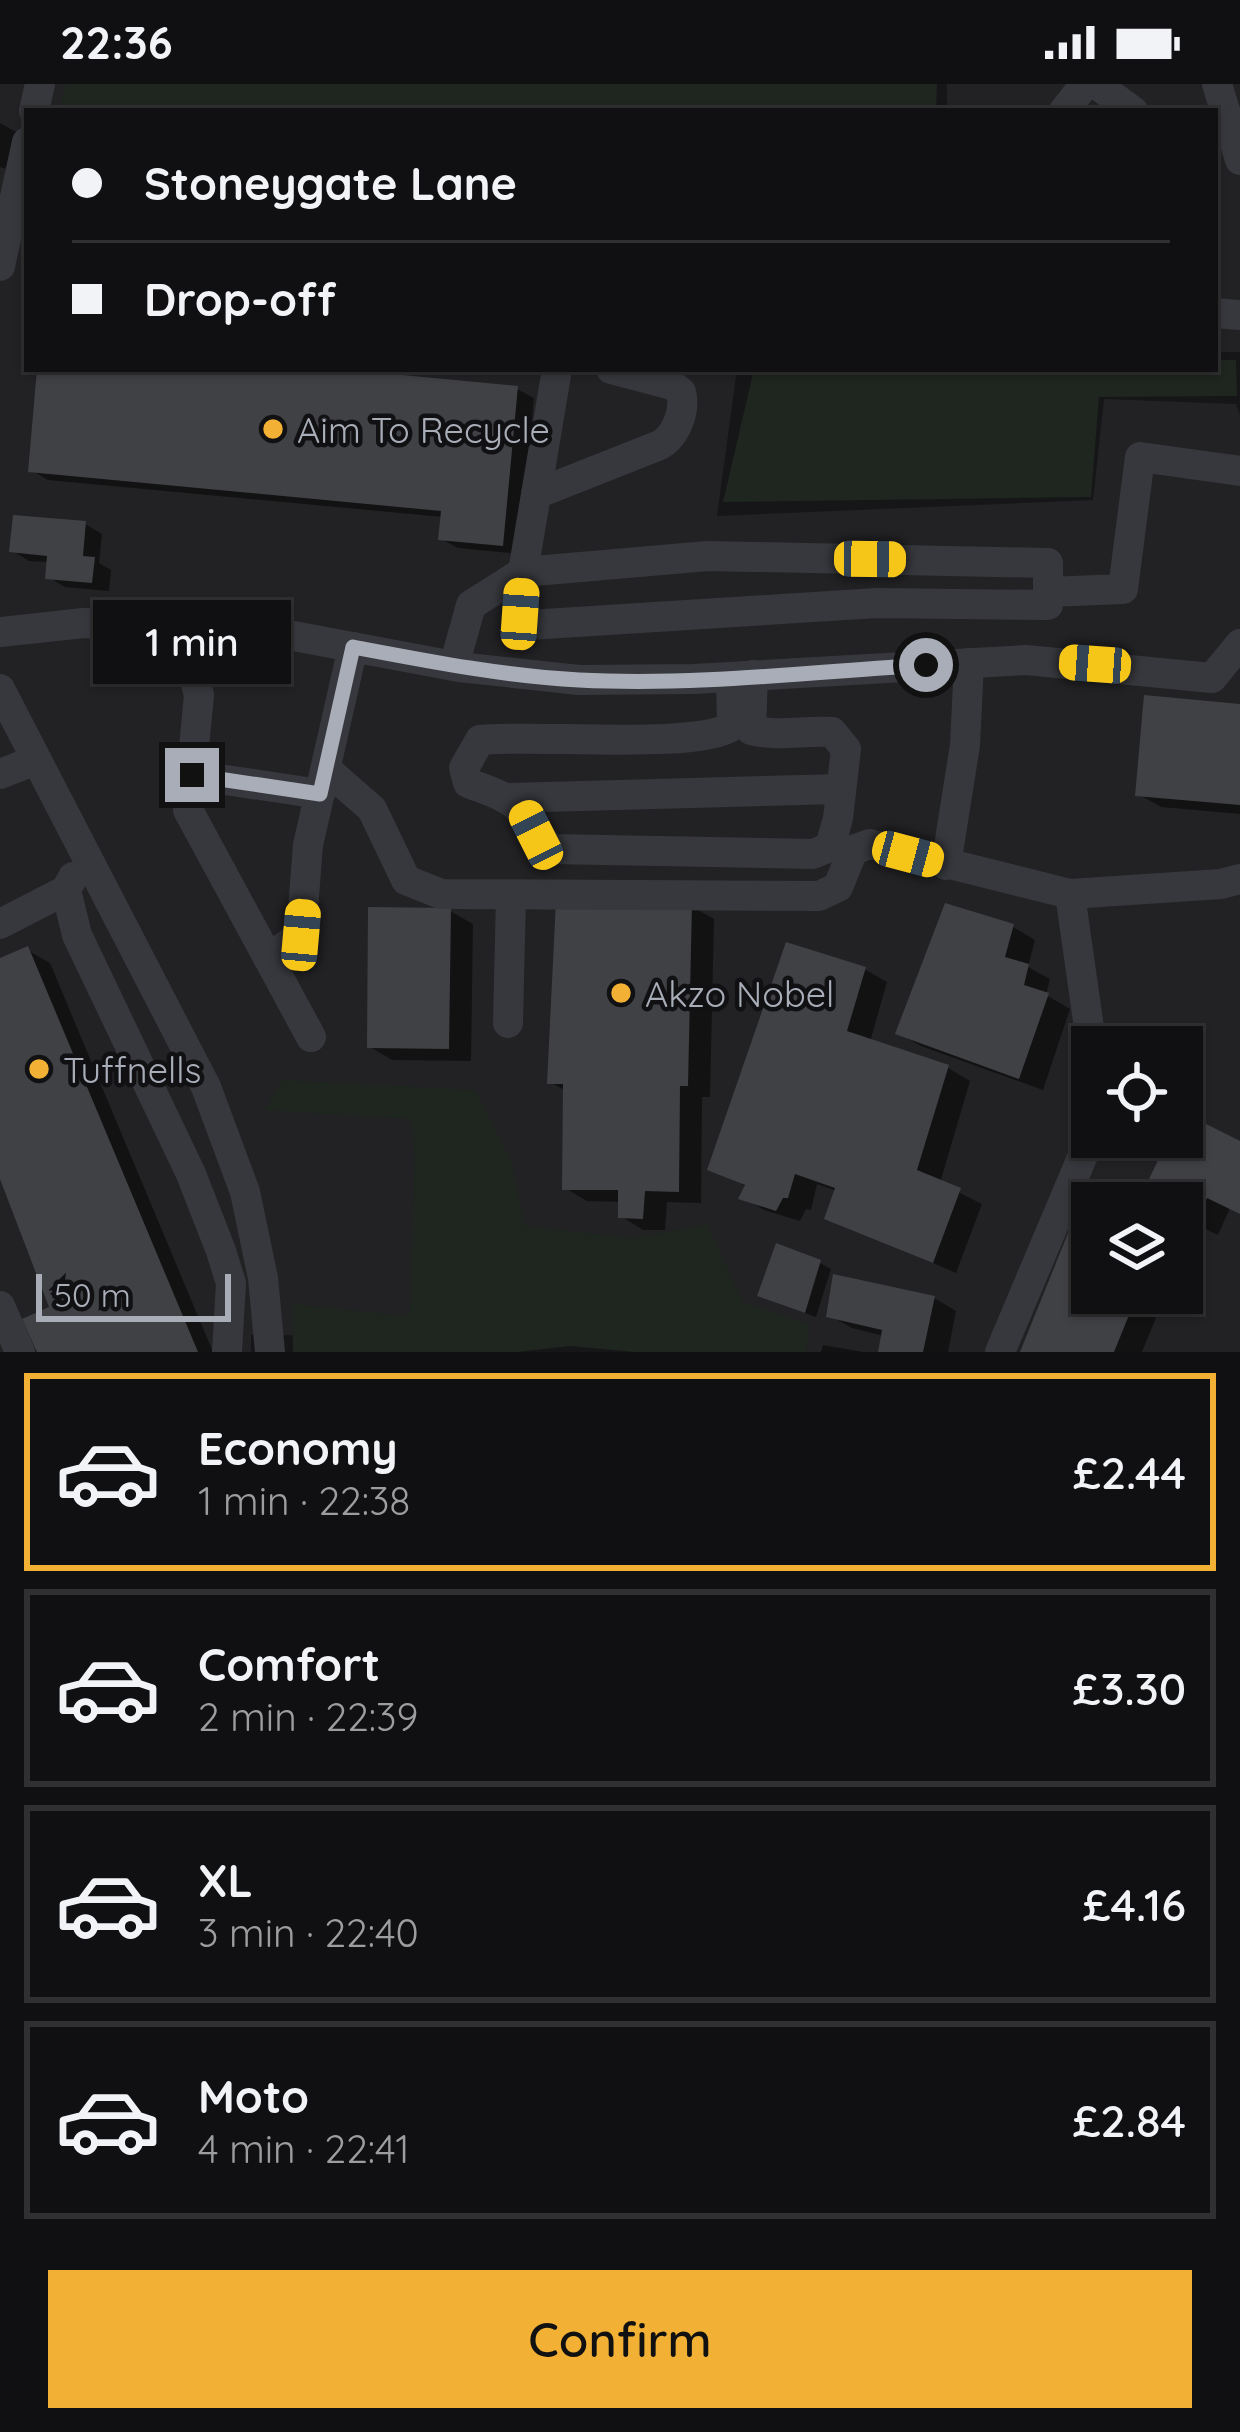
<!DOCTYPE html>
<html lang="en">
<head>
<meta charset="utf-8">
<style>
  :root { --surface:#101012; --page:#19191b; --text:#f1f3f6; --muted:#9c9d9f; --line:#303032; --accent:#f2b134 }
  body { margin:0; font-family:Quicksand,sans-serif; background:var(--page); color:var(--text); height:100vh; display:flex; flex-direction:column; font-size:45px; white-space:nowrap }
  * { box-sizing:border-box; margin:0 }
  p { font-size:39px; color:var(--muted) }
  .icon { flex:none; width:66px; height:66px; fill:none; stroke:currentColor; stroke-width:2; stroke-linecap:round; stroke-linejoin:round }
  .map { position:relative; height:1268px; overflow:hidden }
  .panel { display:flex; flex-direction:column; background:var(--surface); flex:1 }
  .panel>* { flex:none }
  .hud { position:absolute; left:24px; top:24px; width:1194px; height:264px; border-radius:0px; box-shadow:0 3px 9px #0004,0 0 0 3px var(--line); display:grid; align-content:center; height:264px; padding:0 48px; background:var(--surface) }
  .buttons { position:absolute; left:1071px; top:942px; display:grid; gap:24px }
  .buttons a { display:grid; place-items:center; width:132px; height:132px; border-radius:0px; background:var(--surface); box-shadow:0 3px 9px #0004,0 0 0 3px var(--line); font-size:60px }
  .scale { position:absolute; left:36px; bottom:30px; width:195px; box-sizing:border-box; padding-left:12px; border:6px solid #a8adb8; border-top:0; font-size:33px; line-height:42px; white-space:nowrap; color:#a8adb8; -webkit-text-stroke:9px #111113; paint-order:stroke }
  .end { position:absolute; width:54px; height:54px; margin:-27px; border:15px solid #a8adb8; background:#111; box-shadow:0 0 0 6px #111 }
  .from { border-radius:50% }
  .bubble { position:absolute; height:84px; border-radius:0px; background:var(--surface); box-shadow:0 3px 9px #0004,0 0 0 3px var(--line); font-size:39px; font-weight:600; line-height:84px; text-align:center }
  .car { position:absolute; width:36px; height:72px; margin:-36px -18px; border-radius:15px; box-shadow:0 0 9px 3px #0007; background:linear-gradient(#f5c518 24%,#345 0 40%,#f5c518 0 76%,#345 0 86%,#f5c518 0) }
  .hud b { display:flex; align-items:center; gap:42px; height:114px; font-size:45px }
  .hud b+b { border-top:3px solid var(--line) }
  .hud i { width:30px; height:30px; background:var(--text) }
  ul { padding:21px 0 0; list-style:none }
  li { display:flex; align-items:center; gap:36px; height:198px; margin:0 24px 18px; padding:0 24px; border:6px solid var(--line); border-radius:0px }
  li div { flex:1 }
  li b { display:block; font-size:45px }
  li em { font-style:normal; font-weight:600 }
  li.current { border-color:var(--accent) }
  li>.icon { width:108px; height:108px; stroke-width:1.5 }
  .primary-button { display:flex; gap:24px; margin-top:auto; padding:24px 48px }
  .primary-button a { flex:1; height:138px; border-radius:0px; background:var(--accent); color:#111; font-size:48px; font-weight:600; line-height:138px; text-align:center }
  .status { display:flex; justify-content:space-between; align-items:center; height:84px; padding:0 60px; background:var(--surface); direction:ltr }
  .status svg { height:33px; fill:currentColor }
  .map>svg:first-child { display:block }
</style>
</head>
<body>
<div class="status"><b>22:36</b><svg viewBox="0 0 49 12"><path d="M0 12V9h3v3zM5 12V6h3v6zM10 12V3h3v9zM15 12V0h3v12zM26 1h20v11H26zM47 4h2v5h-2z"/></svg></div>
<div class="map">
<svg width="1240" height="1268" viewBox="0 0 1240 1268">
  <rect width="100%" height="100%" fill="#161618"/>
  <g fill="#222225" fill-rule="evenodd">
    <path d="M0 0H75L69 27H27V285H737L717 432 1093 416 1104 315 1236 320 1240 331V1268H790L781 1255 251 1251V1268H0ZM1092 963H1182V1053H1092ZM1092 1119H1182V1209H1092Z"/>
    <path d="M947 0H1240V268H1215V27H947Z"/>
  </g>
  <g fill="#1e261f">
    <path d="M65 0H937L936 27H60Z"/>
    <path d="M1215 276H1236L1237 312 1099 313 1091 413 723 418 754 285H1215Z"/>
    <path d="M282 996 475 1006 511 1078 525 1142 634 1154 707 1140 743 1218 810 1240 806 1268H634L570 1262 517 1268H293L292 1220 410 1232 415 1071 411 1035 265 1026Z"/>
  </g>
  <g fill="#0007">
    <path d="M0 39 18 49 10 86 0 83Z"/>
    <path d="M40 285H307L517 305 534 314 519 470 458 464 441 455 443 433 48 396 31 386Z"/>
    <path d="M85 440 102 450 99 479 111 486 109 507 65 503 48 493 49 478 29 477 13 467Z"/>
    <path d="M1240 623V730L1161 723 1138 710Z"/>
    <path d="M691 822 714 835 710 1013H702L701 1119 667 1118 665 1146H643L621 1132V1118L587 1117 565 1104 566 1007 550 998Z"/>
    <path d="M450 827 473 840 471 977 392 976 370 963Z"/>
    <path d="M1013 843 1035 856 1028 883 1050 895 1046 911 1070 925 1043 1006 921 962 898 949Z"/>
    <path d="M27 866 50 879 213 1268H41L52 1224 0 1087V878Z"/>
    <path d="M864 885 887 898 870 958 948 984 970 997 940 1099 982 1120 956 1189 828 1134 837 1107 817 1100 811 1126 806 1125 800 1137 764 1126 742 1113 747 1103 710 1084Z"/>
    <path d="M1182 1034 1240 1060V1129L1230 1124 1218 1151 1182 1134V1119H1154L1173 1053H1182Z"/>
    <path d="M1092 1119V1209H1166L1142 1268H1024Z"/>
    <path d="M820 1179 831 1185 816 1233 771 1217Z"/>
    <path d="M934 1214 956 1227 948 1268H881L884 1252 852 1244 829 1231Z"/>
    <path d="M823 1261 863 1268H821Z"/>
  </g>
  <g fill="#404145">
    <path d="M37 285H339L518 302 503 462 438 456 441 427 28 388Z"/>
    <path d="M13 431 86 437 83 472 95 473 92 499 45 495 47 472 9 468Z"/>
    <path d="M1144 611 1240 620V721L1135 712Z"/>
    <path d="M556 816 692 819 688 1002H680L679 1108 645 1107 643 1135 618 1134V1106H562L563 1000H547Z"/>
    <path d="M945 819 1014 840 1005 873 1029 880 1024 901 1049 909 1019 995 895 950Z"/>
    <path d="M368 823 451 824 449 965 367 964Z"/>
    <path d="M786 858 866 883 847 947 949 981 917 1086 961 1104 933 1179 824 1135 835 1104 795 1090 788 1114H783L776 1127 738 1115 745 1101 707 1086Z"/>
    <path d="M28 862 198 1268H37L22 1235 49 1223 0 1095V874Z"/>
    <path d="M1182 1028 1240 1057V1130L1207 1114 1194 1141 1182 1135V1119H1150L1140 1114 1169 1053H1182Z"/>
    <path d="M1083 1112 1092 1116V1209H1138L1114 1268H1020Z"/>
    <path d="M776 1159 821 1176 805 1229 757 1212Z"/>
    <path d="M833 1190 935 1212 923 1268H878L882 1246 826 1233Z"/>
  </g>
  <g fill="none" stroke-linecap="round" stroke-linejoin="round">
    <g stroke="#37383d" stroke-width="30">
      <path d="M1096 0 1133 27"/>
      <path d="M1217 0 1240 76"/>
      <path d="M34 27 40 0"/>
      <path d="M1064 27 1085 0"/>
      <path d="M0 182 27 58"/>
      <path d="M1215 229 1240 231"/>
      <path d="M536 410 660 361C676 352 686 326 681 308L672 301 611 285"/>
      <path d="M708 472 1048 479V521L877 519 529 541 520 536 523 488Z"/>
      <path d="M1048 508 1123 505 1140 373 1240 387"/>
      <path d="M180 540 199 611 188 726 311 953"/>
      <path d="M0 548 84 539 180 540 267 547 459 583 579 596 694 595 1026 576 1212 594 1240 560"/>
      <path d="M454 582 471 521 523 488 557 285"/>
      <path d="M731 593 732 642C699 666 533 650 480 656L464 684 468 699C486 706 508 712 521 726 533 737 538 753 551 765L813 770 830 763 838 734 846 665 832 648C806 646 776 653 751 646L753 591"/>
      <path d="M0 605 206 1003 245 1108 263 1194 270 1268"/>
      <path d="M326 685 372 725 406 796 441 810 819 812 838 803 853 766 870 760 1070 810 1221 800 1240 795"/>
      <path d="M0 690 36 676"/>
      <path d="M192 691 320 710"/>
      <path d="M505 714 841 705"/>
      <path d="M946 781 965 661 969 579"/>
      <path d="M66 806 77 851 191 1090 221 1167 231 1199 227 1268"/>
      <path d="M1070 810 1092 965"/>
      <path d="M0 840 66 806 73 793"/>
      <path d="M268 874 301 851 308 761 353 563"/>
      <path d="M508 939 511 811"/>
      <path d="M0 1222 20 1268"/>
      <path d="M1000 1268 1092 1050"/>
    </g>
  </g>
  <g fill="none" stroke-linecap="round" stroke-linejoin="round">
    <path stroke="#a8adb8" stroke-width="15" d="M192 691 320 710 353 563C427 577 503 592 579 596 694 602 811 588 926 581"/>
  </g>
  <g fill="#f2b134" stroke="#111113" stroke-width="4.5">
    <circle cx="273" cy="345" r="12"/>
    <circle cx="621" cy="909" r="12"/>
    <circle cx="39" cy="985" r="12"/>
  </g>
  <g text-anchor="middle" dominant-baseline="central" stroke-width="9" stroke-linejoin="round" paint-order="stroke">
    <g font-size="36" fill="#a8adb8" stroke="#111113" text-anchor="start">
      <text x="297" y="345">Aim To Recycle</text>
      <text x="645" y="909">Akzo Nobel</text>
      <text x="63" y="985">Tuffnells</text>
    </g>
  </g>
</svg>
<div class="buttons">
<a><svg class="icon" aria-label="locate" viewBox="0 0 24 24"><circle cx="12" cy="12" r="6"/><path d="M12 2v4M12 18v4M2 12h4M18 12h4"/></svg></a>
<a><svg class="icon" aria-label="layers" viewBox="0 0 24 24"><path d="M12 4l9 5-9 5-9-5zM3 14l9 5 9-5"/></svg></a>
</div>
<div class="scale">50 m</div>
<i class="end from" style="left:926px;top:581px"></i>
<i class="end" style="left:192px;top:691px"></i>
<div class="bubble" style="left:93px;top:516px;width:198px">1 min</div>
<i class="car" style="left:870px;top:475px;rotate:91deg"></i>
<i class="car" style="left:520px;top:530px;rotate:4deg"></i>
<i class="car" style="left:1095px;top:580px;rotate:274deg"></i>
<i class="car" style="left:536px;top:751px;rotate:333deg"></i>
<i class="car" style="left:908px;top:770px;rotate:105deg"></i>
<i class="car" style="left:301px;top:851px;rotate:5deg"></i>
<div class="hud">
<b><i class="from"></i>Stoneygate Lane</b>
<b><i></i>Drop-off</b>
</div>
</div>
<section class="panel">
<ul>
<li class="current"><svg class="icon" aria-label="car" viewBox="0 0 24 24"><path d="M5 17H2v-5l4-1 3-4h7l3 4 3 1v5h-3M9 17h6M6 11h13"/><circle cx="7" cy="17" r="2"/><circle cx="17" cy="17" r="2"/></svg><div><b>Economy</b><p>1 min · 22:38</p></div><em>£2.44</em></li>
<li><svg class="icon" aria-label="car" viewBox="0 0 24 24"><path d="M5 17H2v-5l4-1 3-4h7l3 4 3 1v5h-3M9 17h6M6 11h13"/><circle cx="7" cy="17" r="2"/><circle cx="17" cy="17" r="2"/></svg><div><b>Comfort</b><p>2 min · 22:39</p></div><em>£3.30</em></li>
<li><svg class="icon" aria-label="car" viewBox="0 0 24 24"><path d="M5 17H2v-5l4-1 3-4h7l3 4 3 1v5h-3M9 17h6M6 11h13"/><circle cx="7" cy="17" r="2"/><circle cx="17" cy="17" r="2"/></svg><div><b>XL</b><p>3 min · 22:40</p></div><em>£4.16</em></li>
<li><svg class="icon" aria-label="car" viewBox="0 0 24 24"><path d="M5 17H2v-5l4-1 3-4h7l3 4 3 1v5h-3M9 17h6M6 11h13"/><circle cx="7" cy="17" r="2"/><circle cx="17" cy="17" r="2"/></svg><div><b>Moto</b><p>4 min · 22:41</p></div><em>£2.84</em></li>
</ul>
<div class="primary-button"><a>Confirm</a></div>
</section>
</body>
</html>
